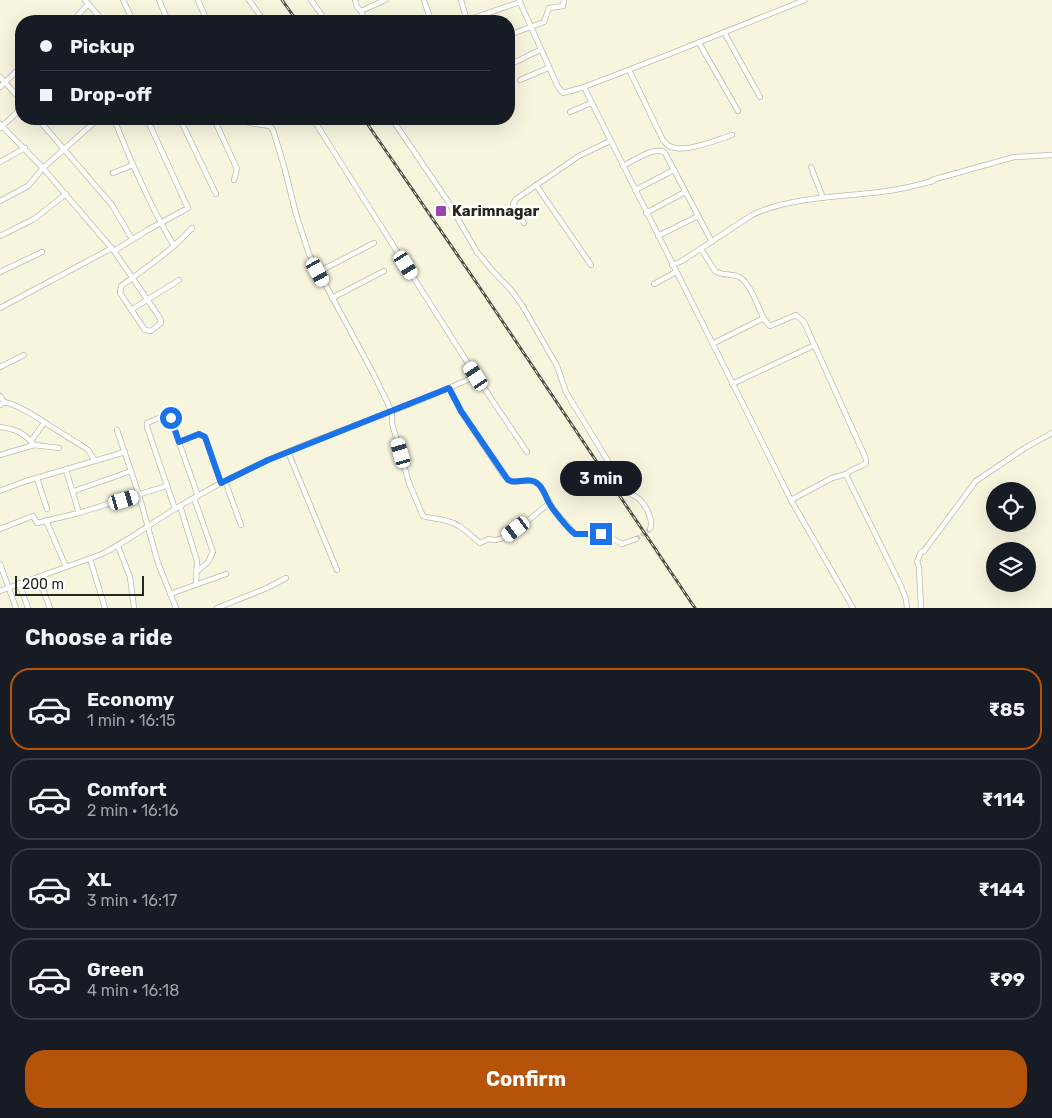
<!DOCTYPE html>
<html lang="en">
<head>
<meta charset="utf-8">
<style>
  :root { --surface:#171b24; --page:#242831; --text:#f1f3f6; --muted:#9ea1a6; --line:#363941; --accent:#b45309 }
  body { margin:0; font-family:Rubik,sans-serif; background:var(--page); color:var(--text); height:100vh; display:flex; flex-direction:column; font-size:19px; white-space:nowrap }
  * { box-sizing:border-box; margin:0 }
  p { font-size:16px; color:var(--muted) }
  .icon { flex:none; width:28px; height:28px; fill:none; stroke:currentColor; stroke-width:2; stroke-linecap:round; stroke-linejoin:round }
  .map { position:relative; height:608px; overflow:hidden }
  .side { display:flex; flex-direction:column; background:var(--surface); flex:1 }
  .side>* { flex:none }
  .top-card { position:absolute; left:15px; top:15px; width:500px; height:110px; border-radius:20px; box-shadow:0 5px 20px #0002; display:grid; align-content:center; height:110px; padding:0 25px; background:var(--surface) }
  .fabs { position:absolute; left:986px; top:482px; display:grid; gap:10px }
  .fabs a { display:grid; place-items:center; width:50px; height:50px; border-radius:50%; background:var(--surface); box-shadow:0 5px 20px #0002; font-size:25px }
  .scale { position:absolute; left:15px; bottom:12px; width:129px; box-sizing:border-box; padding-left:5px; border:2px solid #27261e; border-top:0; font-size:14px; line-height:18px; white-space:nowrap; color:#27261e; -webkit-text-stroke:4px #fff; paint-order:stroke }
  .end { position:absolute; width:22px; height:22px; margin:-11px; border:6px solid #1a73e8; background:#fff; box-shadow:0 0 0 2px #fff }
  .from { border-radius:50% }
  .bubble { position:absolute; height:35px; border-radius:18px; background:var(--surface); box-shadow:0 5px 20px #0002; font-size:16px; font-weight:700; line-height:35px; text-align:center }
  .car { position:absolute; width:15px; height:30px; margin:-15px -8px; border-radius:6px; box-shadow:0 0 4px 1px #0007; background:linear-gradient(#fff 24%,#345 0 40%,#fff 0 76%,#345 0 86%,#fff 0) }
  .top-card b { display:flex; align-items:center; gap:18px; height:48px; font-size:19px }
  .top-card b+b { border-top:1px solid var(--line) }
  .top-card i { width:12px; height:12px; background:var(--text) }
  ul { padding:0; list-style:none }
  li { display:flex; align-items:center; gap:15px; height:82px; margin:0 10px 8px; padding:0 15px; border:2px solid var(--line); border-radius:20px }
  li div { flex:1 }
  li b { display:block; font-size:19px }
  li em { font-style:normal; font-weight:700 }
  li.selected { border-color:var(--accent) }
  li>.icon { width:45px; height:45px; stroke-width:1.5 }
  h2 { padding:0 25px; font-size:22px; line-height:60px }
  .cta { display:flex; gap:10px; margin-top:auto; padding:10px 25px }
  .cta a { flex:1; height:58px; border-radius:20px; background:var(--accent); color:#fff; font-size:20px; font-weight:700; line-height:58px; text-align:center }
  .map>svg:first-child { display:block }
</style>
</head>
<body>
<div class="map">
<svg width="1052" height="608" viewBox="0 0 1052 608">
  <rect width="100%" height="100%" fill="#f7f5de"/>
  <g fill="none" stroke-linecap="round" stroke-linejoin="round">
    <path stroke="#cdccb8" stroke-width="4.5" stroke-dasharray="4.5 2" stroke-linecap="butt" d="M636 539 650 529"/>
    <g stroke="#bebda7" stroke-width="6">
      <g id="minor">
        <path d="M85 0 103 21"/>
        <path d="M123 0 133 21"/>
        <path d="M159 0 168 21"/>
        <path d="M198 0 207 21"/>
        <path d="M249 0 264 21"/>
        <path d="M311 0 326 21"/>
        <path d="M355 0 357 7 361 11 385 0"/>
        <path d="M424 0 431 21"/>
        <path d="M461 0 467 21"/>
        <path d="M519 0 558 87 563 93 584 87 791 500 853 608"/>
        <path d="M361 11 365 21"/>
        <path d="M73 21 88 4"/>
        <path d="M465 21 520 2"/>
        <path d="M724 32 760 97"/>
        <path d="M509 35 544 22 549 8 563 6 564 0"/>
        <path d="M699 43 738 111"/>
        <path d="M509 65 540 50"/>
        <path d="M629 70 663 140C665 142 667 145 669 146 684 154 716 140 732 135"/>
        <path d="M0 77 21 100"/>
        <path d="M520 80 548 68"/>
        <path d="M0 87 21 67"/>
        <path d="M584 87 662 57 805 0"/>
        <path d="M570 112 591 103"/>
        <path d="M38 119 112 205 132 239"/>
        <path d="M114 119C131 162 150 206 174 246"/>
        <path d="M180 119 216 194"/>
        <path d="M214 119 237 169 234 180"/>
        <path d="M245 119 249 123 270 126 273 130 284 166 296 214 309 254 374 375 392 412V423L409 483 423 516C431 519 439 518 447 521 460 524 469 534 480 543L489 539C506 546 535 512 550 503"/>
        <path d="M313 119 476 376 527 452"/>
        <path d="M392 119 447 200 477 252 491 269 511 290 522 305 557 366 566 392 572 402 625 489C629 494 634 495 639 499 646 505 654 521 650 529"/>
        <path d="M0 124 43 168 114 251 146 231 188 208 147 119"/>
        <path d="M0 128 21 109"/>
        <path d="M0 162 25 148"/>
        <path d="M623 166C633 161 656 145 665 153L712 242"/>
        <path d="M811 167 823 198"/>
        <path d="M113 173 133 165"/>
        <path d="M932 180 1014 157 1052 155"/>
        <path d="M536 185 591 265"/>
        <path d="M635 190 674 170"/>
        <path d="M0 201 28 186 43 168 98 119"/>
        <path d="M646 213 685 192"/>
        <path d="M524 223 513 204 516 199 579 156 610 141"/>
        <path d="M0 236 34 219 66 194"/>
        <path d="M658 236 698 216"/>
        <path d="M701 249 715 271C722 276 731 273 739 277 750 282 758 307 764 319"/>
        <path d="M114 251 160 318 161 323 151 331 145 330 120 293 121 286C146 268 171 251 192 228"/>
        <path d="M672 265 682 261 752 215C789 197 840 197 880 192 898 190 915 186 933 181"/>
        <path d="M0 272 42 252"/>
        <path d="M318 272 374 243"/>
        <path d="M654 284 676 272"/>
        <path d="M332 298 384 271"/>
        <path d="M0 308 112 248"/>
        <path d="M131 310 179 280"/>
        <path d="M712 344 762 319H764L770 326 796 315 804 322 866 459V463C860 468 849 469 846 475L900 584 906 599 907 608"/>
        <path d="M0 367 24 355"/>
        <path d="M732 384 815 345"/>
        <path d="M449 388 461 411 504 476 512 482 529 480 534 481 540 485 553 509 575 534H601L608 536 622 544 636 539"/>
        <path d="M0 396 4 402"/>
        <path d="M0 405 4 402C25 406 60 434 81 445L88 450 95 461"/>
        <path d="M0 427C16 429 24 433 34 445"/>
        <path d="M117 430 139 495 158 563 176 608"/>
        <path d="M31 441 44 423"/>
        <path d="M179 442 199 434 205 437 221 483"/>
        <path d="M288 452 337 570"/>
        <path d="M0 455 34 445 59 448"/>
        <path d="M66 470 79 513"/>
        <path d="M37 478 47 509"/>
        <path d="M225 481 241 525"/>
        <path d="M0 491 23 482 125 452"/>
        <path d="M74 491 131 471"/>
        <path d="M194 498 213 552 208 562 197 571"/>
        <path d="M791 500 832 478 846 474"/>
        <path d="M180 506 197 561 196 584"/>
        <path d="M175 509 147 427V423L166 415 170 417 198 496"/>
        <path d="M46 520 66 567"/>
        <path d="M0 529 33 516 37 523 79 513 166 486"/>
        <path d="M118 546 130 577 134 608"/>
        <path d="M90 559 105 608"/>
        <path d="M0 564 16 608"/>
        <path d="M38 577 50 608"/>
        <path d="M19 583 28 608"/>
        <path d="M0 591 102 554C130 540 154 521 180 506 208 489 238 474 268 460 337 430 408 408 476 376"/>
        <path d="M170 594 226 574"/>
        <path d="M217 608 267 588 286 578"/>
        <path d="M921 608 919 567 917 562 921 552 924 551 976 481 1025 448 1052 433"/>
      </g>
    </g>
    <use href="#minor" stroke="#fff" stroke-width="4.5"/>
    <g stroke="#535146" stroke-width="3">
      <g id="rail">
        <path d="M282 0 297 21"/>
        <path d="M364 119 474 279 695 608"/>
      </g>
    </g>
    <use href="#rail" stroke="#fff" stroke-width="1" stroke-dasharray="4" stroke-linecap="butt"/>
  </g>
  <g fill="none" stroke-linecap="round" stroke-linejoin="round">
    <path stroke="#1a73e8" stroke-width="6" d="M171 418 179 442 199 434 205 437 221 483 268 460 449 388 461 411 508 480C517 485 529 476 538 484 543 488 545 495 548 501 552 509 568 529 575 534H601"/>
  </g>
  <rect fill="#9d43af" stroke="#fff" stroke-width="2" x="435" y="205" width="12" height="12" rx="2.5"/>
  <g text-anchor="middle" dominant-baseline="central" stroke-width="5" stroke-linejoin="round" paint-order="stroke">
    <g font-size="15" font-weight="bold" fill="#27261e" stroke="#fff" text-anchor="start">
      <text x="452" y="211">Karimnagar</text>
    </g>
  </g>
</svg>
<div class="fabs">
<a><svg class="icon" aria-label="locate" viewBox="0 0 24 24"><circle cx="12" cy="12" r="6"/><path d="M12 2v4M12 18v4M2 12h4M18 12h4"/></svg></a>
<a><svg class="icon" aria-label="layers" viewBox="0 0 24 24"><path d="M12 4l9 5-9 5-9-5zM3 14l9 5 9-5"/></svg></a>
</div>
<div class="scale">200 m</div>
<i class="end from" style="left:171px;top:418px"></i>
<i class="end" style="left:601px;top:534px"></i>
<div class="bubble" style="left:560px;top:461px;width:82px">3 min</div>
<i class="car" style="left:406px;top:265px;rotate:148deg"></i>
<i class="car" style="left:318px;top:272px;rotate:151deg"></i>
<i class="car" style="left:476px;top:376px;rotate:327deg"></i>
<i class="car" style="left:401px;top:453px;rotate:344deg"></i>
<i class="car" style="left:124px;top:500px;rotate:74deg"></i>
<i class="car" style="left:516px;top:529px;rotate:233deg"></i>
<div class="top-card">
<b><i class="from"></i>Pickup</b>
<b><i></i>Drop-off</b>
</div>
</div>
<section class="side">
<h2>Choose a ride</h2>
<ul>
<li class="selected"><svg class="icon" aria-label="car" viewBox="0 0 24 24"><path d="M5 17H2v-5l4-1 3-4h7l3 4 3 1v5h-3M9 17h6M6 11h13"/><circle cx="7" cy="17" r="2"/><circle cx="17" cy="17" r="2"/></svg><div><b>Economy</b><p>1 min · 16:15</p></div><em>₹85</em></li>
<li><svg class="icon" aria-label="car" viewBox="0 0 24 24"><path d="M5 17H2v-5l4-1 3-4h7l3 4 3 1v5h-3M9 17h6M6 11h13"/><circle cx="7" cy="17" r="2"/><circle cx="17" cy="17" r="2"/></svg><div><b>Comfort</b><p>2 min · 16:16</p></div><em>₹114</em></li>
<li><svg class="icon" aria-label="car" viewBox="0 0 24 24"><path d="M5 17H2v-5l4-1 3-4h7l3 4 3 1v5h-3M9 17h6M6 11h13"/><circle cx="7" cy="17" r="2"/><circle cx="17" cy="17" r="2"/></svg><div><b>XL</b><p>3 min · 16:17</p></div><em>₹144</em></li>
<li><svg class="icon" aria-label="car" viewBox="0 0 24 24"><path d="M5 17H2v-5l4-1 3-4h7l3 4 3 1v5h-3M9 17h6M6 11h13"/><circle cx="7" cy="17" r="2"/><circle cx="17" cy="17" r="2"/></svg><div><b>Green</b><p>4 min · 16:18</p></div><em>₹99</em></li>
</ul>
<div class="cta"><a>Confirm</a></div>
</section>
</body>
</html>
